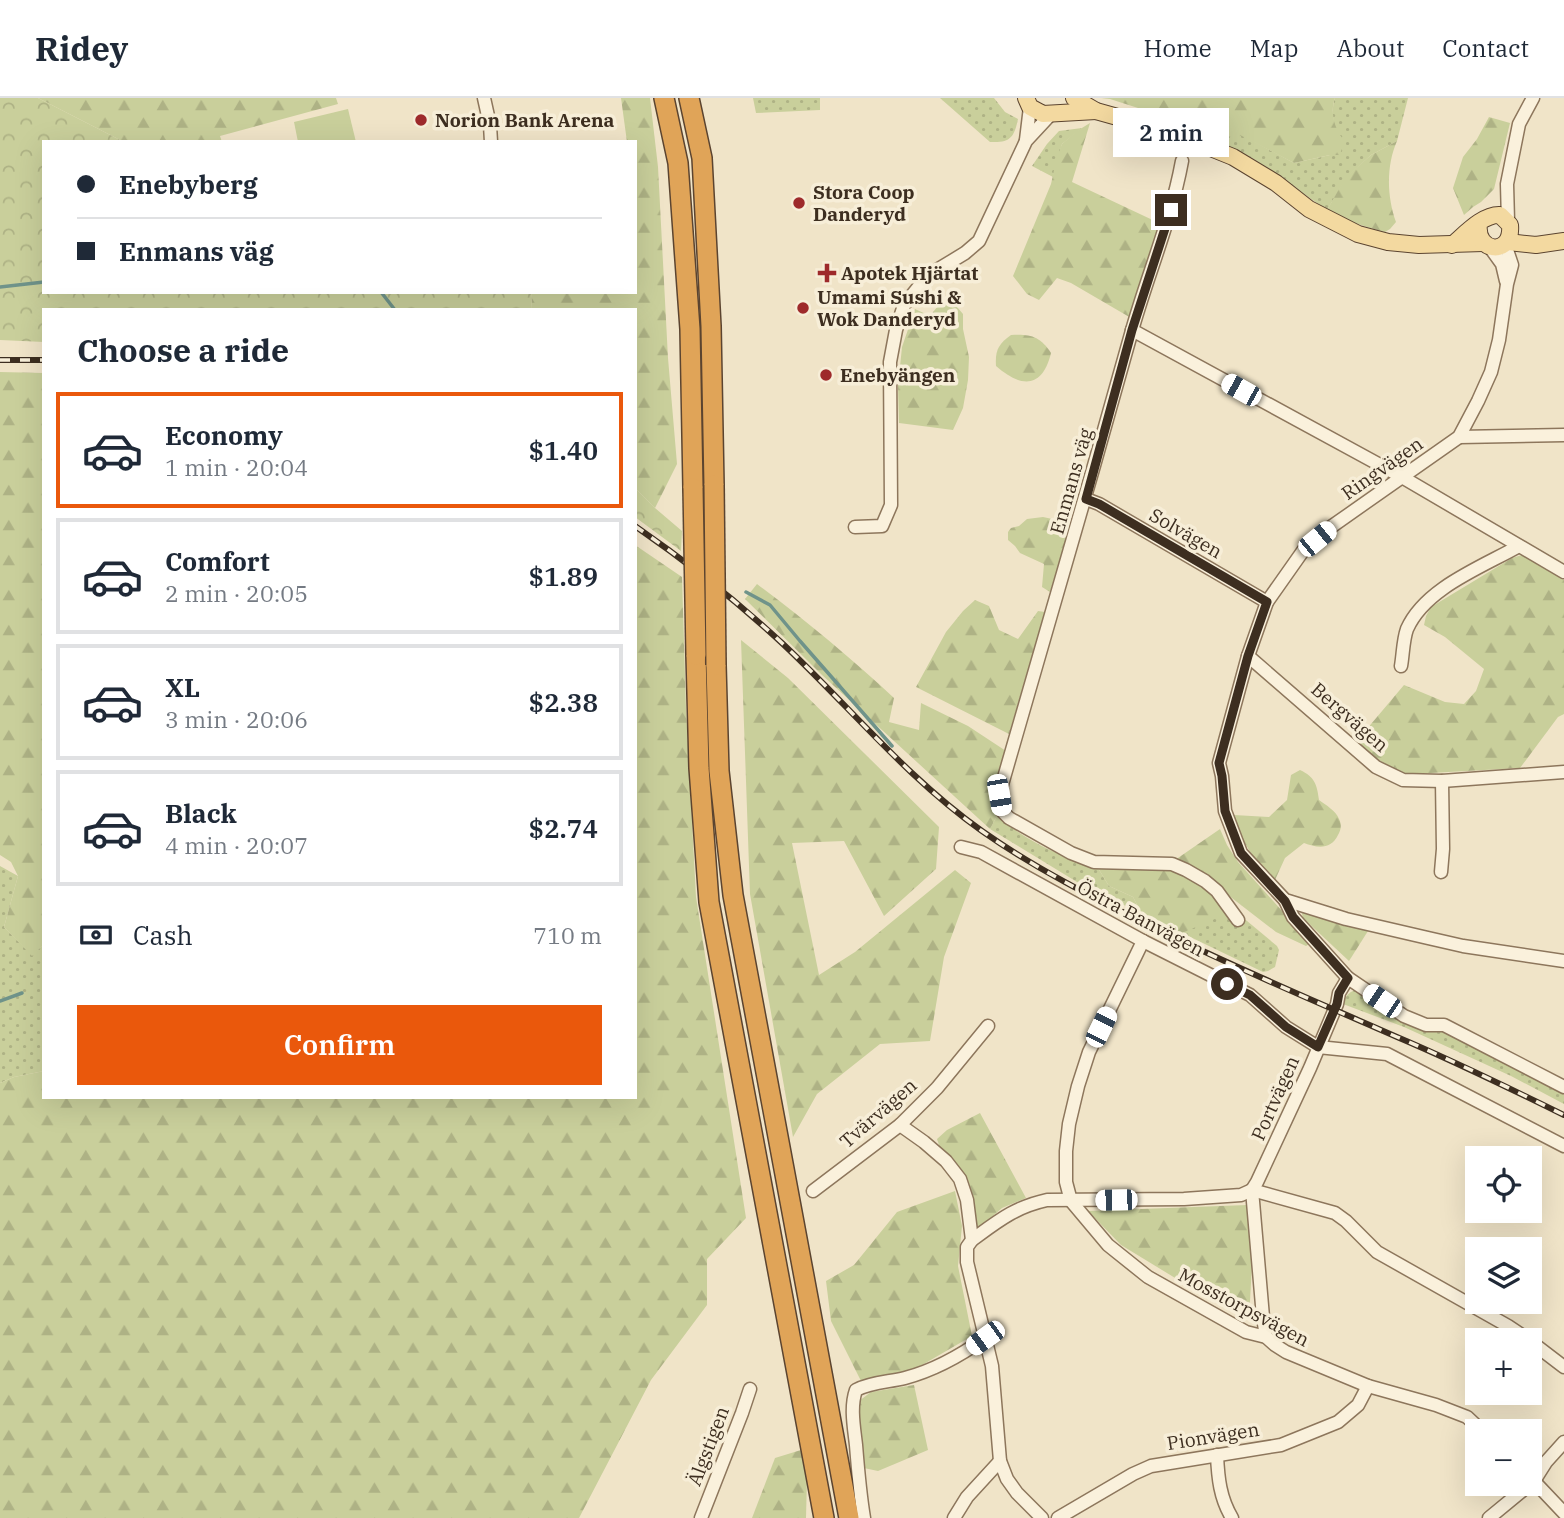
<!DOCTYPE html>
<html lang="en">
<head>
<meta charset="utf-8">
<style>
  :root { --surface:#fff; --page:#f6f6f7; --text:#1f2937; --muted:#747a83; --line:#e0e1e3; --accent:#ea580c }
  body { margin:0; font-family:"IBM Plex Serif",serif; background:var(--page); color:var(--text); height:100vh; display:flex; flex-direction:column; font-size:26px; white-space:nowrap }
  * { box-sizing:border-box; margin:0 }
  p { font-size:23px; color:var(--muted) }
  .icon { flex:none; width:38px; height:38px; fill:none; stroke:currentColor; stroke-width:2; stroke-linecap:round; stroke-linejoin:round }
  .map { position:relative; flex:1; overflow:hidden }
  .sheet { position:absolute; left:42px; top:210px; width:595px; height:791px; display:flex; flex-direction:column; background:var(--surface); border-radius:0px; box-shadow:0 7px 28px #0002 }
  .sheet>* { flex:none }
  .top-card { position:absolute; left:42px; top:42px; width:595px; height:154px; border-radius:0px; box-shadow:0 7px 28px #0002; display:grid; align-content:center; height:154px; padding:0 35px; background:var(--surface) }
  .controls { position:absolute; left:1465px; top:1048px; display:grid; gap:14px }
  .controls a { display:grid; place-items:center; width:77px; height:77px; border-radius:0px; background:var(--surface); box-shadow:0 7px 28px #0002; font-size:35px }
  .end { position:absolute; width:32px; height:32px; margin:-16px; border:9px solid #3d2e20; background:#fff; box-shadow:0 0 0 4px #fff }
  .from { border-radius:50% }
  .bubble { position:absolute; height:49px; border-radius:0px; background:var(--surface); box-shadow:0 7px 28px #0002; font-size:23px; font-weight:600; line-height:49px; text-align:center }
  .car { position:absolute; width:21px; height:42px; margin:-21px -10px; border-radius:9px; box-shadow:0 0 5px 2px #0007; background:linear-gradient(#fff 24%,#345 0 40%,#fff 0 76%,#345 0 86%,#fff 0) }
  .top-card b { display:flex; align-items:center; gap:24px; height:66px; font-size:26px }
  .top-card b+b { border-top:2px solid var(--line) }
  .top-card i { width:18px; height:18px; background:var(--text) }
  ul { padding:0; list-style:none }
  li { display:flex; align-items:center; gap:21px; height:116px; margin:0 14px 10px; padding:0 21px; border:4px solid var(--line); border-radius:0px }
  li div { flex:1 }
  li b { display:block; font-size:26px }
  li em { font-style:normal; font-weight:600 }
  li.active { border-color:var(--accent) }
  li>.icon { width:63px; height:63px; stroke-width:1.5 }
  h2 { padding:0 35px; font-size:32px; line-height:84px }
  .pay { display:flex; align-items:center; gap:18px; height:77px; padding:0 35px; font-size:26px }
  .pay p { margin-inline-start:auto }
  .primary-button { display:flex; gap:14px; margin-top:auto; padding:14px 35px }
  .primary-button a { flex:1; height:80px; border-radius:0px; background:var(--accent); color:#fff; font-size:28px; font-weight:600; line-height:80px; text-align:center }
  header { display:flex; align-items:center; gap:42px; box-sizing:border-box; height:98px; padding:0 35px; background:var(--surface); border-bottom:2px solid var(--line) }
  header strong { font-size:33px }
  nav { display:flex; gap:38px; margin-inline-start:auto; font-size:24px }
  .map>svg:first-child { display:block }
</style>
</head>
<body>
<header>
<strong>Ridey</strong>
<nav><a>Home</a><a>Map</a><a>About</a><a>Contact</a></nav>
</header>
<div class="map">
<svg width="1564" height="1420" viewBox="0 0 1564 1420">
  <defs>
    <pattern id="grass-dots" width="8" height="8" patternUnits="userSpaceOnUse" patternTransform="scale(1.75)"><rect width="8" height="8" fill="#c9cf9b"/><path d="M2 2h.1M6 6h.1" fill="none" stroke="#aeb285" stroke-width="1.8" stroke-linecap="round"/></pattern>
    <pattern id="forest-firs" width="22" height="20" patternUnits="userSpaceOnUse" patternTransform="scale(1.75)"><rect width="22" height="20" fill="#c9cf9b"/><path d="M5 1l3.5 6h-7zM16 11l3.5 6h-7z" fill="#aeb285"/></pattern>
    <pattern id="park-crowns" width="20" height="18" patternUnits="userSpaceOnUse" patternTransform="scale(1.75)"><rect width="20" height="18" fill="#c9cf9b"/><path d="M2 6a3 3 0 1 1 6 0M12 15a3 3 0 1 1 6 0" fill="none" stroke="#aeb285"/></pattern>
  </defs>
  <rect width="100%" height="100%" fill="#f0e4c8"/>
  <g fill="url(#grass-dots)">
    <path d="M753 0H820V12L756 15Z"/>
    <path d="M940 0H994L1005 14 1018 21C1014 40 1010 45 990 44Z"/>
    <path d="M1335 0H1408L1397 43 1371 57 1347 79 1327 112 1252 60 1218 43 1215 39 1242 37 1294 65 1330 57H1340C1337 41 1329 15 1335 0Z"/>
    <path d="M1082 30 1062 46 1053 79 1032 68 1047 46 1059 33Z"/>
    <path d="M998 716C1015 739 1070 763 1098 770L1109 788 1133 799 1142 816 1077 784 990 731Z"/>
    <path d="M0 768 18 778 4 829 32 857 44 846V973L14 979 0 985Z"/>
    <path d="M1229 808 1277 848 1279 852 1275 869 1268 873 1263 874 1182 835Z"/>
    <path d="M1359 891 1564 995V1006L1511 978 1404 929 1343 906C1345 897 1350 893 1359 891Z"/>
  </g>
  <g fill="url(#forest-firs)">
    <path d="M38 0H336L338 6 220 38 222 44H124Z"/>
    <path d="M621 0H650L658 69 668 260 677 366 655 410 635 390V212H532L531 194H635V44H627Z"/>
    <path d="M1101 0H1335C1330 13 1334 30 1343 41L1342 50 1340 57H1330L1294 65 1242 38 1215 39 1166 19 1110 1Z"/>
    <path d="M1489 19 1510 25 1494 91 1481 104 1473 109 1464 117 1453 90 1463 59 1477 41Z"/>
    <path d="M1090 25 1072 84 1159 125 1131 220 1071 185 1057 180 1039 202 1027 196 1013 178 1051 86 1057 59 1062 46 1077 33Z"/>
    <path d="M1397 43C1386 68 1387 99 1396 124L1390 131 1385 134C1364 129 1346 122 1327 112L1346 79 1371 57Z"/>
    <path d="M941 204 957 209 963 216V231L969 259 968 282 963 310 953 332 899 325 898 288 902 249 915 211 930 218Z"/>
    <path d="M1011 237C1030 236 1040 238 1051 255 1042 292 1020 289 996 268 995 253 998 246 1011 237Z"/>
    <path d="M0 274 44 275V846L32 858 4 829 18 778 11 764 0 757Z"/>
    <path d="M1043 419 1071 425 1050 494 1042 489 1044 466 1020 455 1015 448 1008 442V434L1011 430 1019 428 1027 421Z"/>
    <path d="M635 447 682 479 686 611 696 799 746 1120 707 1161V1207L651 1282 579 1420H0V985L14 979 44 973V999H635Z"/>
    <path d="M1522 457 1564 482V616L1558 619 1520 670 1413 676 1396 674 1355 645 1404 587 1445 604 1464 606 1476 593 1484 571 1445 539 1424 527 1426 518 1431 509 1512 460Z"/>
    <path d="M757 486C805 522 850 559 894 600L889 624 919 632 921 605 968 628 1006 653C1000 670 986 701 998 716L990 731 822 577 745 501Z"/>
    <path d="M975 502 989 508 999 532 1018 541 1038 513 1045 514 1009 636 916 589 946 534 963 513Z"/>
    <path d="M741 542 788 580 939 729 936 771 884 818 844 743 792 745 819 877 855 854 955 772 971 785 944 859 930 943 880 946 817 996 793 1039 750 796Z"/>
    <path d="M1300 672C1315 679 1317 687 1319 702 1326 707 1336 713 1339 721 1342 727 1341 732 1338 737 1331 752 1317 750 1304 745L1285 760 1275 782C1254 762 1242 746 1234 717L1269 719 1287 702 1291 677Z"/>
    <path d="M1220 731 1227 747 1238 764 1311 845 1306 848 1276 834 1206 780 1175 762Z"/>
    <path d="M1098 770C1128 770 1166 766 1194 782 1206 790 1217 800 1229 808L1226 816 1182 835 1142 816 1133 799 1109 788Z"/>
    <path d="M1301 811 1368 833 1349 863 1303 820Z"/>
    <path d="M980 1015 1026 1100 1002 1110 985 1125 977 1130 967 1090 942 1056 937 1041 947 1032Z"/>
    <path d="M955 1093 962 1128 958 1168 972 1238 910 1274 862 1285 831 1223 826 1183 854 1167 897 1114Z"/>
    <path d="M1247 1107 1253 1149 1249 1221 1185 1186 1121 1147 1088 1113Z"/>
    <path d="M914 1287 928 1352 878 1373 859 1369V1303L871 1294Z"/>
    <path d="M801 1352 807 1380 806 1420H752L775 1360Z"/>
  </g>
  <g fill="url(#park-crowns)">
    <path d="M0 0H38L124 44H44V194H531L532 212H44V244L0 242Z"/>
    <path d="M635 390 655 410 682 433 681 453 635 419Z"/>
  </g>
  <path fill="#c9cf9b" d="M348 11 356 44H298L294 24Z"/>
  <g fill="none" stroke-linecap="round" stroke-linejoin="round">
    <g stroke="#6f938a" stroke-width="3.5">
      <path d="M0 189 44 184"/>
      <path d="M381 194 395 212"/>
      <path d="M746 494 770 507 800 543 892 648"/>
      <path d="M0 903 22 895"/>
    </g>
    <g stroke="#8d765c" stroke-width="15">
      <g id="minor">
        <path d="M484 0 490 27 491 44"/>
        <path d="M1026 42 1030 9"/>
        <path d="M1182 63C1171 123 1147 178 1131 236 1088 390 1044 544 999 697L1002 713 1009 720 1071 755 1094 764 1172 766 1186 772 1205 783 1217 793 1238 822"/>
        <path d="M1508 123 1507 86 1519 26 1533 0"/>
        <path d="M1505 146 1512 167 1507 186 1499 242 1491 274 1478 303 1459 339 1328 431 1305 450 1267 504 1248 558 1219 665 1222 678 1225 713 1241 755 1285 802 1346 821 1428 840 1463 848 1564 863"/>
        <path d="M1489 148 1502 166 1506 183"/>
        <path d="M1132 232 1402 379 1564 474"/>
        <path d="M1459 339 1564 337"/>
        <path d="M1086 401 1099 406 1267 504"/>
        <path d="M855 429 882 428 891 407 890 264 896 232 904 207 921 186 932 175 965 155 979 143 1026 43 1052 15"/>
        <path d="M1248 558 1376 669 1403 682 1442 683 1564 674"/>
        <path d="M1401 568C1403 557 1403 542 1407 531 1425 490 1482 469 1519 448"/>
        <path d="M961 749 981 754 1143 843 1250 897 1286 929 1318 949 1387 956 1564 1048"/>
        <path d="M1441 774 1443 751 1442 683"/>
        <path d="M1143 843 1089 954 1078 988 1069 1026 1066 1053V1084L1071 1103 1108 1147 1148 1179 1246 1234 1266 1239 1275 1247 1286 1254 1368 1288 1436 1307 1467 1319 1483 1334"/>
        <path d="M1348 880 1404 918 1426 927H1444L1564 989"/>
        <path d="M900 1027 924 1044 946 1063 960 1081 967 1102 972 1142 967 1149V1164L992 1268 1000 1363 1007 1381 1017 1395 1042 1420"/>
        <path d="M813 1093 900 1027 937 990 988 928"/>
        <path d="M972 1142C998 1123 1015 1109 1047 1102L1184 1101 1241 1097 1252 1092 1335 1115 1346 1123 1377 1154 1508 1228 1529 1242"/>
        <path d="M1266 1239 1263 1219 1252 1092 1257 1084 1310 970 1337 906 1339 895 1348 880 1293 819 1285 802"/>
        <path d="M1530 1243 1564 1269"/>
        <path d="M1217 1357C1218 1380 1220 1400 1232 1420"/>
        <path d="M1530 1379 1564 1415"/>
        <path d="M701 1420 742 1315 750 1291"/>
        <path d="M864 1420C860 1396 858 1372 856 1347 854 1329 850 1309 856 1292 871 1284 889 1284 905 1280 935 1272 960 1258 985 1240"/>
        <path d="M954 1420 967 1399 1000 1363"/>
        <path d="M1058 1420 1133 1376 1151 1368 1281 1347 1338 1324 1358 1307 1368 1288"/>
        <path d="M1489 1420 1534 1383 1546 1364 1564 1344"/>
      </g>
    </g>
    <g stroke="#5b4430" stroke-width="18">
      <g id="major">
        <path d="M1026 0 1030 9 1043 16 1096 13"/>
        <path d="M1074 0 1096 13 1171 34 1233 59 1276 85 1309 111 1358 136 1388 144 1419 147 1483 145"/>
        <path d="M1508 144 1536 147 1564 143"/>
        <path d="M1452 147C1465 136 1483 116 1500 117L1510 127C1513 159 1475 155 1479 126"/>
      </g>
    </g>
    <g stroke="#5b4430" stroke-width="22">
      <g id="highway">
        <path d="M664 0 678 65 690 231 693 390"/>
        <path d="M689 0 702 60 711 228 714 387"/>
        <path d="M696 557 699 670 709 804 824 1420"/>
        <path d="M716 567 719 673 733 797 849 1420"/>
      </g>
    </g>
    <use href="#minor" stroke="#faf1dc" stroke-width="12"/>
    <use href="#major" stroke="#f3d9a0" stroke-width="16"/>
    <use href="#highway" stroke="#e0a458" stroke-width="19"/>
    <g stroke="#3d2e20" stroke-width="6">
      <g id="rail">
        <path d="M0 262H44"/>
        <path d="M635 428C687 464 737 503 783 546 850 609 907 680 982 733 1036 771 1094 800 1153 829 1233 869 1315 903 1397 939 1454 963 1509 990 1564 1017"/>
      </g>
    </g>
    <use href="#rail" stroke="#f7eed8" stroke-width="3.5" stroke-dasharray="10" stroke-linecap="butt"/>
    <g stroke="#5b4430" stroke-width="22" stroke-linecap="butt">
      <g id="highway-bridge">
        <path d="M714 387 716 567"/>
        <path d="M693 390 696 557"/>
      </g>
    </g>
    <use href="#highway-bridge" stroke="#e0a458" stroke-width="19"/>
  </g>
  <g fill="none" stroke-linecap="round" stroke-linejoin="round">
    <path stroke="#3d2e20" stroke-width="9" d="M1171 112 1132 232 1086 401 1099 406 1267 504 1248 558 1219 665 1222 678 1225 713 1241 755 1285 803 1293 819 1348 880 1339 895 1337 906 1318 949 1286 929 1250 897 1227 886"/>
  </g>
  <g fill="#9e2a2b" stroke="#f7eed8" stroke-width="2.5">
    <circle cx="421" cy="22" r="7"/>
    <circle cx="799" cy="105" r="7"/>
    <path d="M823.5 164.5h7v7h7v7h-7v7h-7v-7h-7v-7h7z"/>
    <circle cx="803" cy="210" r="7"/>
    <circle cx="826" cy="277" r="7"/>
  </g>
  <g text-anchor="middle" dominant-baseline="central" stroke-width="7" stroke-linejoin="round" paint-order="stroke">
    <g font-size="19" font-weight="bold" fill="#3d2e20" stroke="#f7eed8" text-anchor="start">
      <text x="435" y="22">Norion Bank Arena</text>
      <text x="813" y="94">Stora Coop<tspan x="813" dy="22">Danderyd</tspan></text>
      <text x="841" y="175">Apotek Hjärtat</text>
      <text x="817" y="199">Umami Sushi &amp;<tspan x="817" dy="22">Wok Danderyd</tspan></text>
      <text x="840" y="277">Enebyängen</text>
    </g>
    <g font-size="19" fill="#3d2e20" stroke="#f7eed8">
      <text transform="translate(1382 370) rotate(-35)">Ringvägen</text>
      <text transform="translate(1071 383) rotate(-74)">Enmans väg</text>
      <text transform="translate(1186 435) rotate(30)">Solvägen</text>
      <text transform="translate(1350 619) rotate(41)">Bergvägen</text>
      <text transform="translate(1141 820) rotate(28)">Östra Banvägen</text>
      <text transform="translate(1275 1000) rotate(-66)">Portvägen</text>
      <text transform="translate(878 1015) rotate(-41)">Tvärvägen</text>
      <text transform="translate(1244 1209) rotate(28)">Mosstorpsvägen</text>
      <text transform="translate(1213 1338) rotate(-9)">Pionvägen</text>
      <text transform="translate(708 1348) rotate(-69)">Älgstigen</text>
    </g>
  </g>
</svg>
<div class="controls">
<a><svg class="icon" aria-label="locate" viewBox="0 0 24 24"><circle cx="12" cy="12" r="6"/><path d="M12 2v4M12 18v4M2 12h4M18 12h4"/></svg></a>
<a><svg class="icon" aria-label="layers" viewBox="0 0 24 24"><path d="M12 4l9 5-9 5-9-5zM3 14l9 5 9-5"/></svg></a>
<a>+</a>
<a>−</a>
</div>
<i class="end from" style="left:1227px;top:886px"></i>
<i class="end" style="left:1171px;top:112px"></i>
<div class="bubble" style="left:1113px;top:10px;width:116px">2 min</div>
<i class="car" style="left:1241px;top:292px;rotate:299deg"></i>
<i class="car" style="left:1317px;top:441px;rotate:51deg"></i>
<i class="car" style="left:999px;top:697px;rotate:170deg"></i>
<i class="car" style="left:1382px;top:903px;rotate:304deg"></i>
<i class="car" style="left:1101px;top:929px;rotate:26deg"></i>
<i class="car" style="left:1116px;top:1102px;rotate:269deg"></i>
<i class="car" style="left:985px;top:1240px;rotate:234deg"></i>
<div class="top-card">
<b><i class="from"></i>Enebyberg</b>
<b><i></i>Enmans väg</b>
</div>
<section class="sheet">
<h2>Choose a ride</h2>
<ul>
<li class="active"><svg class="icon" aria-label="car" viewBox="0 0 24 24"><path d="M5 17H2v-5l4-1 3-4h7l3 4 3 1v5h-3M9 17h6M6 11h13"/><circle cx="7" cy="17" r="2"/><circle cx="17" cy="17" r="2"/></svg><div><b>Economy</b><p>1 min · 20:04</p></div><em>$1.40</em></li>
<li><svg class="icon" aria-label="car" viewBox="0 0 24 24"><path d="M5 17H2v-5l4-1 3-4h7l3 4 3 1v5h-3M9 17h6M6 11h13"/><circle cx="7" cy="17" r="2"/><circle cx="17" cy="17" r="2"/></svg><div><b>Comfort</b><p>2 min · 20:05</p></div><em>$1.89</em></li>
<li><svg class="icon" aria-label="car" viewBox="0 0 24 24"><path d="M5 17H2v-5l4-1 3-4h7l3 4 3 1v5h-3M9 17h6M6 11h13"/><circle cx="7" cy="17" r="2"/><circle cx="17" cy="17" r="2"/></svg><div><b>XL</b><p>3 min · 20:06</p></div><em>$2.38</em></li>
<li><svg class="icon" aria-label="car" viewBox="0 0 24 24"><path d="M5 17H2v-5l4-1 3-4h7l3 4 3 1v5h-3M9 17h6M6 11h13"/><circle cx="7" cy="17" r="2"/><circle cx="17" cy="17" r="2"/></svg><div><b>Black</b><p>4 min · 20:07</p></div><em>$2.74</em></li>
</ul>
<div class="pay"><svg class="icon" aria-label="cash" viewBox="0 0 24 24"><path d="M3 7h18v10H3z"/><circle cx="12" cy="12" r="2"/></svg>Cash<p>710 m</p></div>
<div class="primary-button"><a>Confirm</a></div>
</section>
</div>
</body>
</html>
